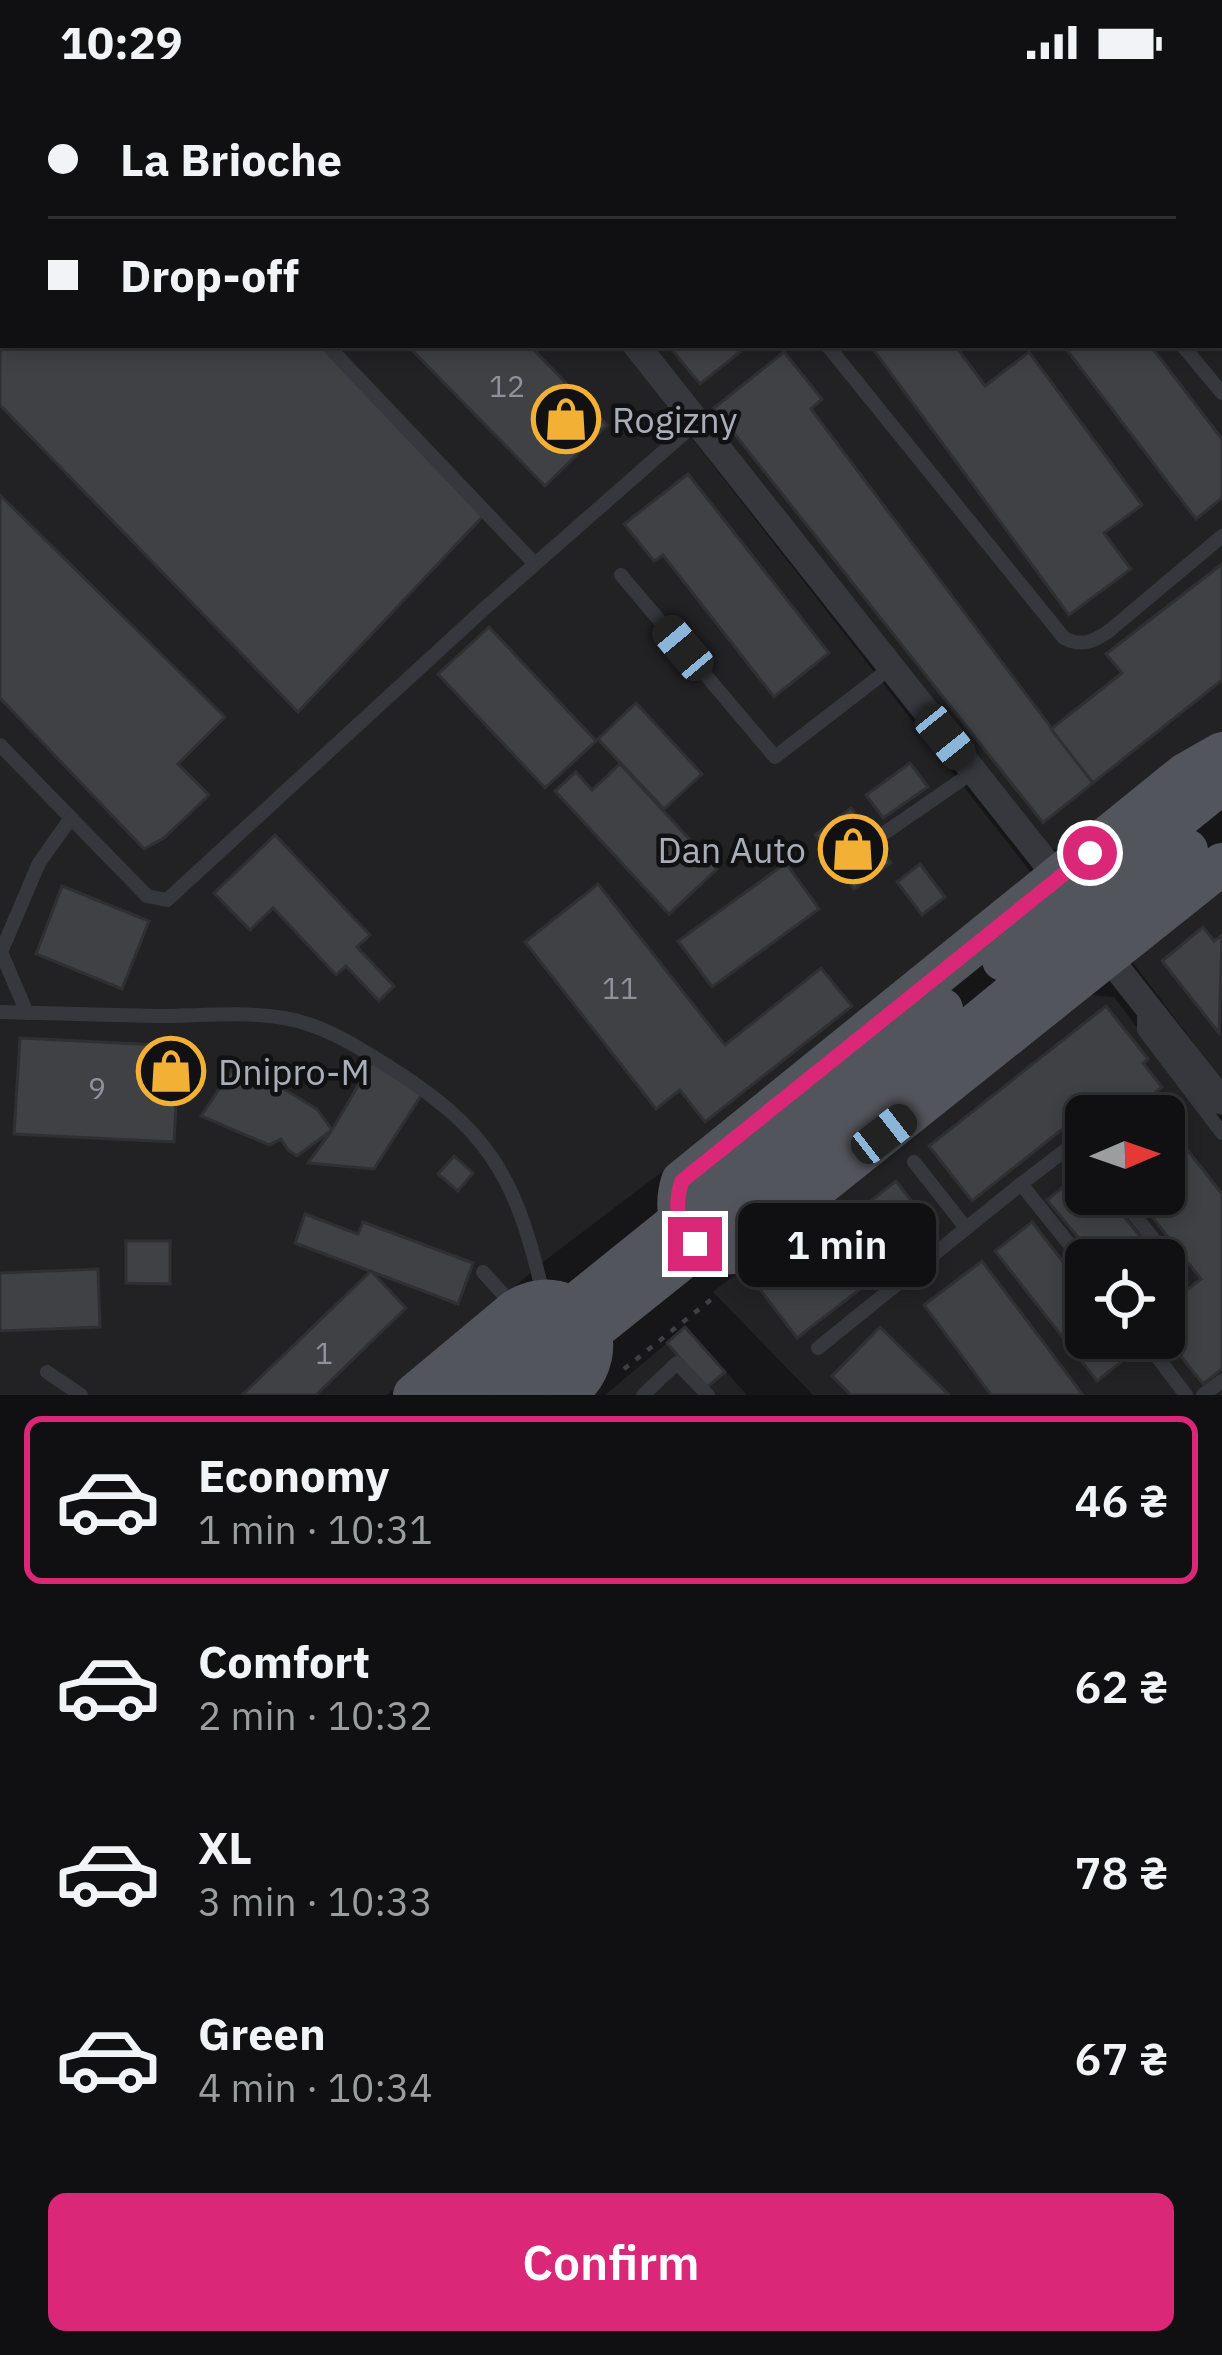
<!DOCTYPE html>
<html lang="en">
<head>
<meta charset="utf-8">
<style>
  :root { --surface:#101012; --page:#19191b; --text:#f1f3f6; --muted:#9c9d9f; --line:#303032; --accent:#db2777 }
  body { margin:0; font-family:"IBM Plex Sans",sans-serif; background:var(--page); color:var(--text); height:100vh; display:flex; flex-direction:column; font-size:45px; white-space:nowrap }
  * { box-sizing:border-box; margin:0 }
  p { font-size:39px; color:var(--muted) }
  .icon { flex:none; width:66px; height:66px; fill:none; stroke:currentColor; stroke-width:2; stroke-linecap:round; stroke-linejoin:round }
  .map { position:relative; height:1311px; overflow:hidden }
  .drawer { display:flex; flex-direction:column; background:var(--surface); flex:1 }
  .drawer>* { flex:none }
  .guide { position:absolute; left:0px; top:0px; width:1224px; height:264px; box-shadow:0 6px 18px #0003,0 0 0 3px var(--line); display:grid; align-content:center; height:264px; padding:0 48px; background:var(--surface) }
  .needle { width:78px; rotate:88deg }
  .tools { position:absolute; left:1065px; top:1011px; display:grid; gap:24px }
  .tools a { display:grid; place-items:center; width:120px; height:120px; border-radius:18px; background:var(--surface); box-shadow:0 6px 18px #0003,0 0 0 3px var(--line); font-size:60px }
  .end { position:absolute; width:54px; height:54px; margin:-27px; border:15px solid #db2777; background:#fff; box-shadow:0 0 0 6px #fff }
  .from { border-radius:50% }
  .bubble { position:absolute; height:84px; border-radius:18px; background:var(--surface); box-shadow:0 6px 18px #0003,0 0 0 3px var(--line); font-size:39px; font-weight:600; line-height:84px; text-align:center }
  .car { position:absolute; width:36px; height:72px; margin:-36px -18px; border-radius:15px; box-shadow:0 0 9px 3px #0007; background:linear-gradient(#222 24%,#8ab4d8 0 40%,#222 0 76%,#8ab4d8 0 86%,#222 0) }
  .guide b { display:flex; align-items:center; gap:42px; height:114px; font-size:45px }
  .guide b+b { border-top:3px solid var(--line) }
  .guide i { width:30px; height:30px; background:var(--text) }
  ul { padding:21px 0 0; list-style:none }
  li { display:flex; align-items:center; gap:36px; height:168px; margin:0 24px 18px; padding:0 24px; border:6px solid transparent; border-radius:18px }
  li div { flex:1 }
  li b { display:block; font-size:45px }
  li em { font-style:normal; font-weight:600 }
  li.selected { border-color:var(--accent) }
  li>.icon { width:108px; height:108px; stroke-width:1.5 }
  .primary-button { display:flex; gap:24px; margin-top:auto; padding:24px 48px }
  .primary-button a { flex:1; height:138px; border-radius:18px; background:var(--accent); color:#fff; font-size:48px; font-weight:600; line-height:138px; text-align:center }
  .status { display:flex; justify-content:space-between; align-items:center; height:84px; padding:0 60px; background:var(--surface); direction:ltr }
  .status svg { height:33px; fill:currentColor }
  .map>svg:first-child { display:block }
</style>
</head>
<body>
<div class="status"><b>10:29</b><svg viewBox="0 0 49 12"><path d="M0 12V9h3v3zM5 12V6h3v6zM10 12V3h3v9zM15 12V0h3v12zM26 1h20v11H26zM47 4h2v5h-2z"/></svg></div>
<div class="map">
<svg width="1222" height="1311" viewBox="0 0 1222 1311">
  <rect width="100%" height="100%" fill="#161618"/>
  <g fill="#222225" fill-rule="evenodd">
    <path d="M0 0H414L417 3H3V261H619L1032 790 1029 810 547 1175 387 1311H0Z"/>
    <path d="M448 0H1222V649L1061 767 1047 763 653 261H1221V3Z"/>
    <path d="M1222 793V996L1134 880 1136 864Z"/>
    <path d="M1090 911 1114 913 1222 1055V1311H813L713 1208ZM1086 1032H1164V1110H1086ZM1086 1176H1164V1254H1086Z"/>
    <path d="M685 1243 747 1311H605L667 1259Z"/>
  </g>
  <g fill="#404145" stroke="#303034" stroke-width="3">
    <path d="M0 0 69 3H3V261H322L486 429 298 628 0 321Z"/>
    <path d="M107 0H191L188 3Z"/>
    <path d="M470 0H552L555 3H466Z"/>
    <path d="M407 261H529L607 341 545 402Z"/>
    <path d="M668 261H734L740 268 700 300Z"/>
    <path d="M870 261H955L985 302 1029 268 1142 421 1104 449 1131 485 1069 531Z"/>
    <path d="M1063 261H1150L1222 355V414L1196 435Z"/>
    <path d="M784 268 822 315 811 325 1093 699 1043 739 714 324Z"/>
    <path d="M688 390 829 569 774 613 663 471 654 477 624 440Z"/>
    <path d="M0 411 225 633 178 680 209 711 164 754 144 765 0 614Z"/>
    <path d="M1222 480V596L1093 699 1051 645 1122 589 1106 570Z"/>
    <path d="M489 543 596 657 545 704 438 590Z"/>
    <path d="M636 619 702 690 664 725 598 655Z"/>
    <path d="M910 679 928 703 883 734 866 711Z"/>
    <path d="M620 680 717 785 669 830 555 707 576 688 592 706Z"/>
    <path d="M851 724 891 779 854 805 815 751Z"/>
    <path d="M275 751 370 851 357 863 394 902 379 917 346 882 336 891 273 824 250 846 214 809Z"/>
    <path d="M786 779 819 825 712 903 678 857Z"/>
    <path d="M920 780 945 813 922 831 897 798Z"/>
    <path d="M598 800 725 961 821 884 852 922 705 1038 680 1006 656 1025 525 858Z"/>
    <path d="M62 802 149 837 122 905 36 870Z"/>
    <path d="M1203 843 1214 857 1222 851 1219 949 1162 877Z"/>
    <path d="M1106 922 1148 975 1143 979 1162 1003 1147 1015 1161 1032H1086V1049L1075 1035 972 1117 929 1062Z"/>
    <path d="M20 954 179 962 174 1058 14 1050Z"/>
    <path d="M238 977 317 1025 332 1046 297 1072 288 1066 281 1055 269 1061 201 1032Z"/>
    <path d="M372 978 422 1010 374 1085 308 1079 332 1046Z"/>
    <path d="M1164 1036 1222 1110V1285L1203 1300 1164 1251V1224L1201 1195 1134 1110H1164Z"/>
    <path d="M454 1072 473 1089 458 1107 438 1090Z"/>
    <path d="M1085 1085 1086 1110H1105L1155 1170 1148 1176H1097L1047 1116Z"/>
    <path d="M896 1097 935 1147 797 1254 759 1204Z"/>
    <path d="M305 1130 358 1150 363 1138 473 1179 458 1220 295 1159Z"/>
    <path d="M1032 1138 1086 1207V1254H1123L1134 1268 1097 1297 995 1167Z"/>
    <path d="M126 1157H170V1200L126 1199Z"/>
    <path d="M982 1177 1083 1311H991L924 1221Z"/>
    <path d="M98 1185 100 1243 0 1247V1189Z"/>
    <path d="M371 1187 406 1224 316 1311H242Z"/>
    <path d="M685 1243 725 1288 706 1304 667 1259Z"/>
    <path d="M880 1243 949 1311H851L832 1292Z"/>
  </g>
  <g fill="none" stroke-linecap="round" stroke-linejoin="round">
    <path stroke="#3d3f44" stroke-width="4.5" stroke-dasharray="6 9" stroke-linecap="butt" d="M624 1285 713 1214"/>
    <g stroke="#37383d" stroke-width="14">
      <path d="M78 0 81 3"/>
      <path d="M575 0 578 3"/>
      <path d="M1221 175 1222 173"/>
      <path d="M327 261 535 480"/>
      <path d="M827 261 1064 554C1082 563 1093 558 1109 547L1222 452"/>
      <path d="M1182 261 1222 309"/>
      <path d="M621 491 775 673 889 585"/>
      <path d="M0 661 147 812 167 816 484 525 697 338"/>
      <path d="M886 748 973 688"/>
      <path d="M1144 924V946L1222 1049"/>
      <path d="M0 928C52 929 104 931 156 932 198 932 242 927 284 934 320 940 352 959 383 979 488 1044 516 1091 543 1210"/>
      <path d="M27 929 1 868 39 779 71 734"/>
      <path d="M914 1078 966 1144"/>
      <path d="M1021 1100 1076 1058 1086 1070"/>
      <path d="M1118 1110 1170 1176 1164 1181"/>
      <path d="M483 1188 513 1221"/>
      <path d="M1143 1254 1186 1311"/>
      <path d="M818 1264 1021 1100 1086 1181"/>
      <path d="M47 1288 81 1311"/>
      <path d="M643 1311 677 1279 708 1311"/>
      <path d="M1203 1311 1222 1297"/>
    </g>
    <g stroke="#37383d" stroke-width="27">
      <path d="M427 0 430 3"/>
      <path d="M636 261 1058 794"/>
      <path d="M1108 873 1222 1017"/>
    </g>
    <g stroke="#53555c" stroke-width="42">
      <path d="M1222 669 1185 690 682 1097C669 1137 691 1174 735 1169L1222 780"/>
      <path d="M1003 876 1222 699"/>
      <path d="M961 952 1187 766"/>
      <path d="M414 1311 516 1226C573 1191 626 1262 565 1311"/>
    </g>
    <g stroke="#53555c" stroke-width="42">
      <path d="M463 1311 942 925"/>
      <path d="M512 1311 961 952"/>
    </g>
  </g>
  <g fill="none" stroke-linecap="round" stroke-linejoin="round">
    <path stroke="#db2777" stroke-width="15" d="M695 1160C678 1139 673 1124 682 1097L1090 769"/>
  </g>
  <defs>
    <g id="shop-ring" transform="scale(3.45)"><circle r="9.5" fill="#111113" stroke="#f2b134" stroke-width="1.5"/><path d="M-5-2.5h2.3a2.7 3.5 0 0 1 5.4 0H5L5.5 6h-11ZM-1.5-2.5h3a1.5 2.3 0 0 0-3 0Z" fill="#f2b134"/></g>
  </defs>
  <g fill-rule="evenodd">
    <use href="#shop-ring" x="566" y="335"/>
    <use href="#shop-ring" x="853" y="765"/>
    <use href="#shop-ring" x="171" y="987"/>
  </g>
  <g text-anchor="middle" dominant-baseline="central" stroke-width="9" stroke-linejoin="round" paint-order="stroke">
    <g font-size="30" fill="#8e929b">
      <text x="507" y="301">12</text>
      <text x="620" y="903">11</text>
      <text x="97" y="1003">9</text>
      <text x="324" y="1268">1</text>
    </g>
    <g font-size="36" fill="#a8adb8" stroke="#111113" text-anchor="start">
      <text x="612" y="335">Rogizny</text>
      <text x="806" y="765" text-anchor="end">Dan Auto</text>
      <text x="218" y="987">Dnipro-M</text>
    </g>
  </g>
</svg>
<div class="tools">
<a><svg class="needle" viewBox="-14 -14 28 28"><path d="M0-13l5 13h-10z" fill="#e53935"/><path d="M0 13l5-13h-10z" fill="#9c9d9f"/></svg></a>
<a><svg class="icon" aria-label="locate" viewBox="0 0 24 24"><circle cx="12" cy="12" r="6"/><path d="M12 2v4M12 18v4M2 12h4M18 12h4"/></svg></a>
</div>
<i class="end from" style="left:1090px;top:769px"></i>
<i class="end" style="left:695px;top:1160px"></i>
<div class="bubble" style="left:738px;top:1119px;width:198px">1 min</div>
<i class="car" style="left:683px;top:564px;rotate:320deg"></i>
<i class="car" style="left:945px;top:653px;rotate:141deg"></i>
<i class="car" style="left:884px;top:1050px;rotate:52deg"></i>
<div class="guide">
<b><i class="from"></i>La Brioche</b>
<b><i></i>Drop-off</b>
</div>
</div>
<section class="drawer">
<ul>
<li class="selected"><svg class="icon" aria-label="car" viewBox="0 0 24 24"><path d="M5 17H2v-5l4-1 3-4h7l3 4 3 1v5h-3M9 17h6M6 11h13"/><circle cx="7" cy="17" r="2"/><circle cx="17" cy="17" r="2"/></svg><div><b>Economy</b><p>1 min · 10:31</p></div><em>46 ₴</em></li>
<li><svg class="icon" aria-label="car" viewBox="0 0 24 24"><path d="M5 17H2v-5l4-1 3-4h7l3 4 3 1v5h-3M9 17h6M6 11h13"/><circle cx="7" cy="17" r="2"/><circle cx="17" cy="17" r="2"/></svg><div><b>Comfort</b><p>2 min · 10:32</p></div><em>62 ₴</em></li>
<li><svg class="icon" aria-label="car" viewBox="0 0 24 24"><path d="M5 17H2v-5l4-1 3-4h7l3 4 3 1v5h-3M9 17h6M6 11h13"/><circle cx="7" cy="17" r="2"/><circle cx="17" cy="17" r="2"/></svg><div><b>XL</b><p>3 min · 10:33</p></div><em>78 ₴</em></li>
<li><svg class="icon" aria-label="car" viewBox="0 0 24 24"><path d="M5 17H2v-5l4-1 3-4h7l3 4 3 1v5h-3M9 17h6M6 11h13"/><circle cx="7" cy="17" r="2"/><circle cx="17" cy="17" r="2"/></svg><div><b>Green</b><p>4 min · 10:34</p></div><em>67 ₴</em></li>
</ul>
<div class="primary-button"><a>Confirm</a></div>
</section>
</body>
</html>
